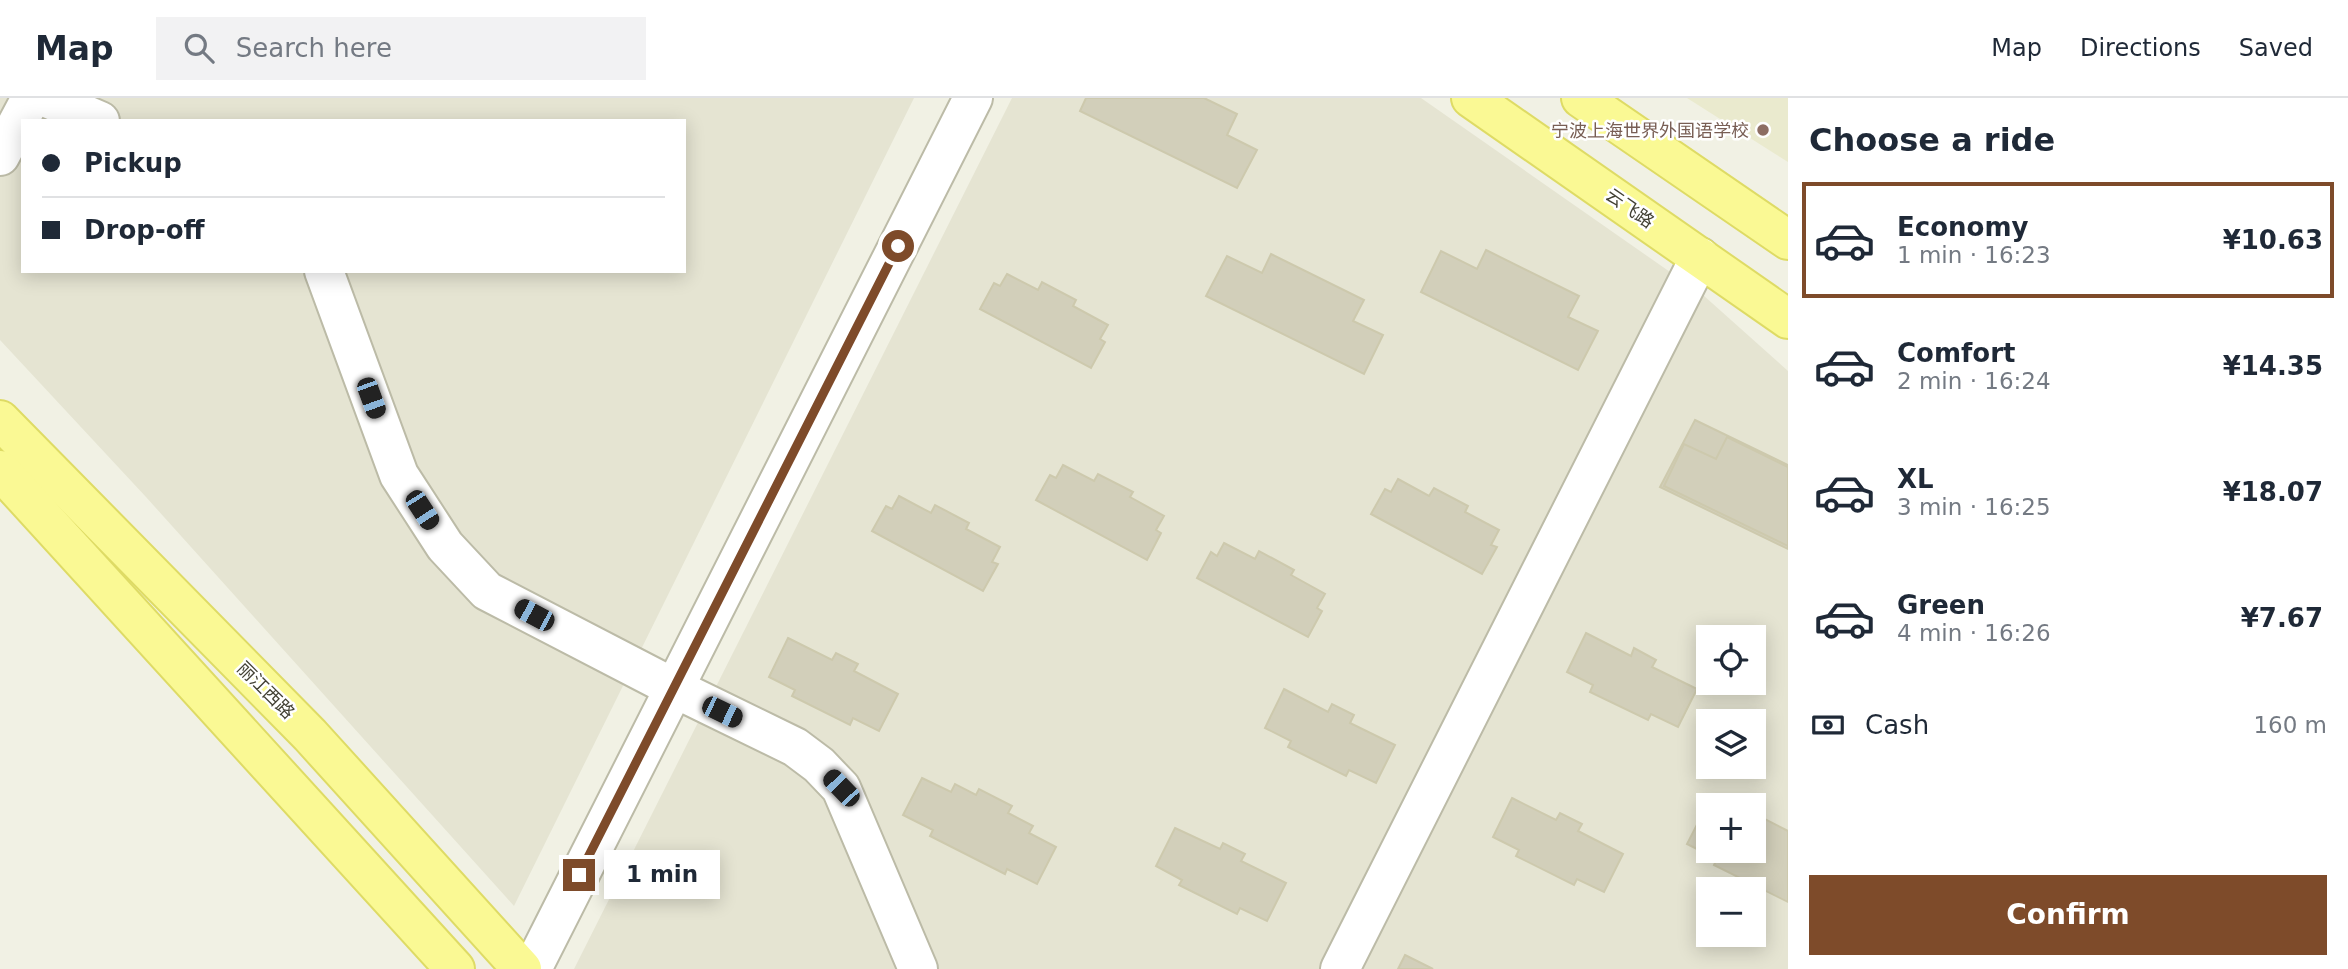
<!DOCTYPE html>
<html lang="en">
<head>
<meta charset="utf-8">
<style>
  :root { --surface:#fff; --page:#f2f2f3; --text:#1f2937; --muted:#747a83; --line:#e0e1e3; --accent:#7e4b2a }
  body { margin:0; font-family:"DejaVu Sans","Noto Sans SC",sans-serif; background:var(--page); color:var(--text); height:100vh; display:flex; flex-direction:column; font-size:26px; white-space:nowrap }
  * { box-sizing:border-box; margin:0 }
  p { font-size:23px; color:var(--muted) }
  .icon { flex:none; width:38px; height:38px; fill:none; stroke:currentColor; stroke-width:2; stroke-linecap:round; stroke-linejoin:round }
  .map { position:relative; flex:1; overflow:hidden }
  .sheet { display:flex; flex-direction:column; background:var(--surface); width:560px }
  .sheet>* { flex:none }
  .top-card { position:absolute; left:21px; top:21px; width:665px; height:154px; border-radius:0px; box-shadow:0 4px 18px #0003; display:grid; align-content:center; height:154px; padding:0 21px; background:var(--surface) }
  .tools { position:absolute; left:1696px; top:527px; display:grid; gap:14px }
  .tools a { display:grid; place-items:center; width:70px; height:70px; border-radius:0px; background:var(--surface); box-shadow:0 4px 18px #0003; font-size:35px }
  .end { position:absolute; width:32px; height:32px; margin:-16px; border:9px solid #7e4b2a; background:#fff; box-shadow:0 0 0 4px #fff }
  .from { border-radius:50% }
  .bubble { position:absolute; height:49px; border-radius:0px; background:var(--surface); box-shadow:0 4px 18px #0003; font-size:23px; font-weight:700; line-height:49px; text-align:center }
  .car { position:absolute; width:21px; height:42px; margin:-21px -10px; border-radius:9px; box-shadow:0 0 5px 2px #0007; background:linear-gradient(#222 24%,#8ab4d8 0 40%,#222 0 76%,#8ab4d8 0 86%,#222 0) }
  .top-card b { display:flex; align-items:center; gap:24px; height:66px; font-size:26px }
  .top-card b+b { border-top:2px solid var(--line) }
  .top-card i { width:18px; height:18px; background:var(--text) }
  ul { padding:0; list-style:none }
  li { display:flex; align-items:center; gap:21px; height:116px; margin:0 14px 10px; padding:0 7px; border:4px solid transparent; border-radius:0px }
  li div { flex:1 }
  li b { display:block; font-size:26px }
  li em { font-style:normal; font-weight:700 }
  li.on { border-color:var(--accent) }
  li>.icon { width:63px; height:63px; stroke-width:1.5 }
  h2 { padding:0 21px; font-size:32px; line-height:84px }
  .pay { display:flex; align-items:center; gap:18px; height:77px; padding:0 21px; font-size:26px }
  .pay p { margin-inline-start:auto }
  .cta { display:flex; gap:14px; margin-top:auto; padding:14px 21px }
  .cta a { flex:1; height:80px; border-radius:0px; background:var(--accent); color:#fff; font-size:28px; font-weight:700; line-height:80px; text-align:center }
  header { display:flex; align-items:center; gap:42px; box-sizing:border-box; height:98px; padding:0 35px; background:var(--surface); border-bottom:2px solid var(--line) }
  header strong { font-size:33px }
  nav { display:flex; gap:38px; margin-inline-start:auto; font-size:24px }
  .search { width:490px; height:63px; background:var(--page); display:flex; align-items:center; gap:18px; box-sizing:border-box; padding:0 24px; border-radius:0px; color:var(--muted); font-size:26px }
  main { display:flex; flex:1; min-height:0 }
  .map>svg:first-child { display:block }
</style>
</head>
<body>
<header>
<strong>Map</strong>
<div class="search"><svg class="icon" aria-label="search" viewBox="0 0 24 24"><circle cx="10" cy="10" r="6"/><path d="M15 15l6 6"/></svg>Search here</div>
<nav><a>Map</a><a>Directions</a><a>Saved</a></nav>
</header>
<main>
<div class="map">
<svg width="1788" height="871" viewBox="0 0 1788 871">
  <rect width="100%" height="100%" fill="#f1f1e4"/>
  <g fill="#e5e4d2" fill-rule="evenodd">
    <path d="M0 0H914L514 808 146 399 0 242ZM23 23H684V173H23Z"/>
    <path d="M1012 0H1421L1703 197 1788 273V871H574ZM1708 539H1754V584H1708ZM1708 623H1754V668H1708ZM1708 707H1754V752H1708ZM1708 791H1754V836H1708Z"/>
  </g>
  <path fill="#eaeace" d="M1687 0H1788V64Z"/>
  <g fill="#d2cfba" stroke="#cdc9ad" stroke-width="2">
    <path d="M1086 0H1204L1237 16 1227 37 1257 52 1237 90 1080 13Z"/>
    <path d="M1486 152 1579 198 1568 219 1598 233 1578 272 1421 194 1441 153 1477 171Z"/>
    <path d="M1271 156 1364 202 1353 223 1383 237 1364 276 1206 198 1227 158 1262 175Z"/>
    <path d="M1007 176 1038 192 1042 184 1076 202 1073 208 1108 227 1100 241 1105 244 1091 270 980 211 994 185 1000 188Z"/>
    <path d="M1695 322 1788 367V451L1660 389Z"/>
    <path d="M1727 339 1788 369V448L1664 388 1684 346 1716 361Z"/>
    <path d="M1063 367 1094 383 1098 376 1133 394 1130 399 1164 418 1156 432 1161 435 1147 462 1036 402 1050 377 1056 380Z"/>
    <path d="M1398 381 1429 398 1434 390 1468 408 1465 414 1499 432 1491 447 1497 449 1482 476 1371 416 1385 391 1391 394Z"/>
    <path d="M899 398 931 415 935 407 969 425 966 431 1000 449 992 464 998 466 983 493 872 433 886 408 892 411Z"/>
    <path d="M1224 445 1255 461 1259 453 1294 472 1291 477 1325 496 1317 510 1322 513 1308 539 1197 480 1211 454 1217 458Z"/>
    <path d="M1586 535 1631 558 1634 550 1656 562 1652 569 1697 591 1678 629 1651 616 1648 622 1590 594 1593 587 1567 574Z"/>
    <path d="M788 540 832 562 836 555 858 566 854 573 898 596 879 633 853 620 850 627 792 598 795 592 769 579Z"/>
    <path d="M1284 591 1328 614 1332 606 1354 617 1350 625 1395 647 1376 685 1349 672 1346 678 1288 649 1291 643 1265 630Z"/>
    <path d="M922 680 951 694 955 686 976 697 979 691 1012 708 1008 715 1033 728 1029 735 1056 749 1037 786 1007 771 1005 776 930 738 933 732 903 717Z"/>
    <path d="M1512 700 1556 722 1560 715 1582 726 1578 733 1623 756 1604 794 1577 781 1574 787 1516 758 1519 752 1493 739Z"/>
    <path d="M1706 709 1708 710V752H1754V723L1760 726 1763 720 1788 733V804L1714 767 1717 761 1687 746Z"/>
    <path d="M1175 730 1220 751 1223 745 1245 756 1241 763 1286 785 1267 823 1240 810 1237 816 1179 787 1182 782 1156 768Z"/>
    <path d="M1405 857 1433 871H1398Z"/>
  </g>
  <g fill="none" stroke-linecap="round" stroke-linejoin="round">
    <g stroke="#bcbba7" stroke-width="42">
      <g id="minor">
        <path d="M47 0 100 23"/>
        <path d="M0 58 31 0"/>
        <path d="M324 173 399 377 445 448 487 493 674 590 795 649 819 667 841 690 918 871"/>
        <path d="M532 871 973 0"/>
        <path d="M1340 871 1700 159"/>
      </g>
    </g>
    <g stroke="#dedb65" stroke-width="42">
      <g id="major">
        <path d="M1471 0 1788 221"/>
        <path d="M1581 0 1788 142"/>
        <path d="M0 322 310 637 522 871"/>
        <path d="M0 372 455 871"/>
      </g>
    </g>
    <use href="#minor" stroke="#fff" stroke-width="38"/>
    <use href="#major" stroke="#faf994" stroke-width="38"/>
  </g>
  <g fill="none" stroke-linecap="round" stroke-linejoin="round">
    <path stroke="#7e4b2a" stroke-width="9" d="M579 777 898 148"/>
  </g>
  <circle fill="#8d6e63" stroke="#fff" stroke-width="2.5" cx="1763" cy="32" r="7"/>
  <g text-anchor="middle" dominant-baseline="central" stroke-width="5" stroke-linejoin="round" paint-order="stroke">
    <g font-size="18" fill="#785e54" stroke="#fff" text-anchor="end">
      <text x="1749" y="32">宁波上海世界外国语学校</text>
    </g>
    <g font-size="18" fill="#434134" stroke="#fff">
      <text transform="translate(1630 110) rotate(35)">云飞路</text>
      <text transform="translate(266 592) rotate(45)">丽江西路</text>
    </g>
  </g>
</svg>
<div class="tools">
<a><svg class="icon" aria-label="locate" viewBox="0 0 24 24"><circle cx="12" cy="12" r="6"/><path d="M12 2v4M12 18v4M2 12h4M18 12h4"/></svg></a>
<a><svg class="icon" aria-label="layers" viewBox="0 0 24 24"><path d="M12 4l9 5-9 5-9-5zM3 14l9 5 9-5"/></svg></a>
<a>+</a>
<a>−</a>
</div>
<i class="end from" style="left:898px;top:148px"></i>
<i class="end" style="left:579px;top:777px"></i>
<div class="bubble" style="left:604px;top:752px;width:116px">1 min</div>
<i class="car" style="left:371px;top:300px;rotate:160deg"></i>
<i class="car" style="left:422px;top:412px;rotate:147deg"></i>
<i class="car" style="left:534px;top:517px;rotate:298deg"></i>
<i class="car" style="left:722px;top:614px;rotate:116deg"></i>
<i class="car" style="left:841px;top:690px;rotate:316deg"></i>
<div class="top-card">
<b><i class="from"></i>Pickup</b>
<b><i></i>Drop-off</b>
</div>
</div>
<section class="sheet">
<h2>Choose a ride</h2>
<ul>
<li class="on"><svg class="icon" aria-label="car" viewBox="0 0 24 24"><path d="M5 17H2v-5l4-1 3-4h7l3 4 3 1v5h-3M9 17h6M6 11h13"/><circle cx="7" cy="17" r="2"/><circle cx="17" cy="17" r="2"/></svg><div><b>Economy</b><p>1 min · 16:23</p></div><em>¥10.63</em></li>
<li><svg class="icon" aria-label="car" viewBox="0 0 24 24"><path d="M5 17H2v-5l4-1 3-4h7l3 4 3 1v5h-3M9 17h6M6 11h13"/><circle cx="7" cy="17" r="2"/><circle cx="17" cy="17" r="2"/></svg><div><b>Comfort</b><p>2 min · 16:24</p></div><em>¥14.35</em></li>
<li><svg class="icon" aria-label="car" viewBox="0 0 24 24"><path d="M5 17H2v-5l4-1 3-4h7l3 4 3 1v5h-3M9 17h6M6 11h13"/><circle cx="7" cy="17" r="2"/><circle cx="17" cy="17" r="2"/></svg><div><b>XL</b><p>3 min · 16:25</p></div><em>¥18.07</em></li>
<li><svg class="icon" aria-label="car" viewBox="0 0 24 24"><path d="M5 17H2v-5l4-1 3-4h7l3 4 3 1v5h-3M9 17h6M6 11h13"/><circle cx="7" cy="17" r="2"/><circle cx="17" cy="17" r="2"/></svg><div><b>Green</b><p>4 min · 16:26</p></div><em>¥7.67</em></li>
</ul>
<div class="pay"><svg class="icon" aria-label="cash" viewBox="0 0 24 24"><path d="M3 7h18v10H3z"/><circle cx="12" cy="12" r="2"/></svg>Cash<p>160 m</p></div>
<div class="cta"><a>Confirm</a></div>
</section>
</main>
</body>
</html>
